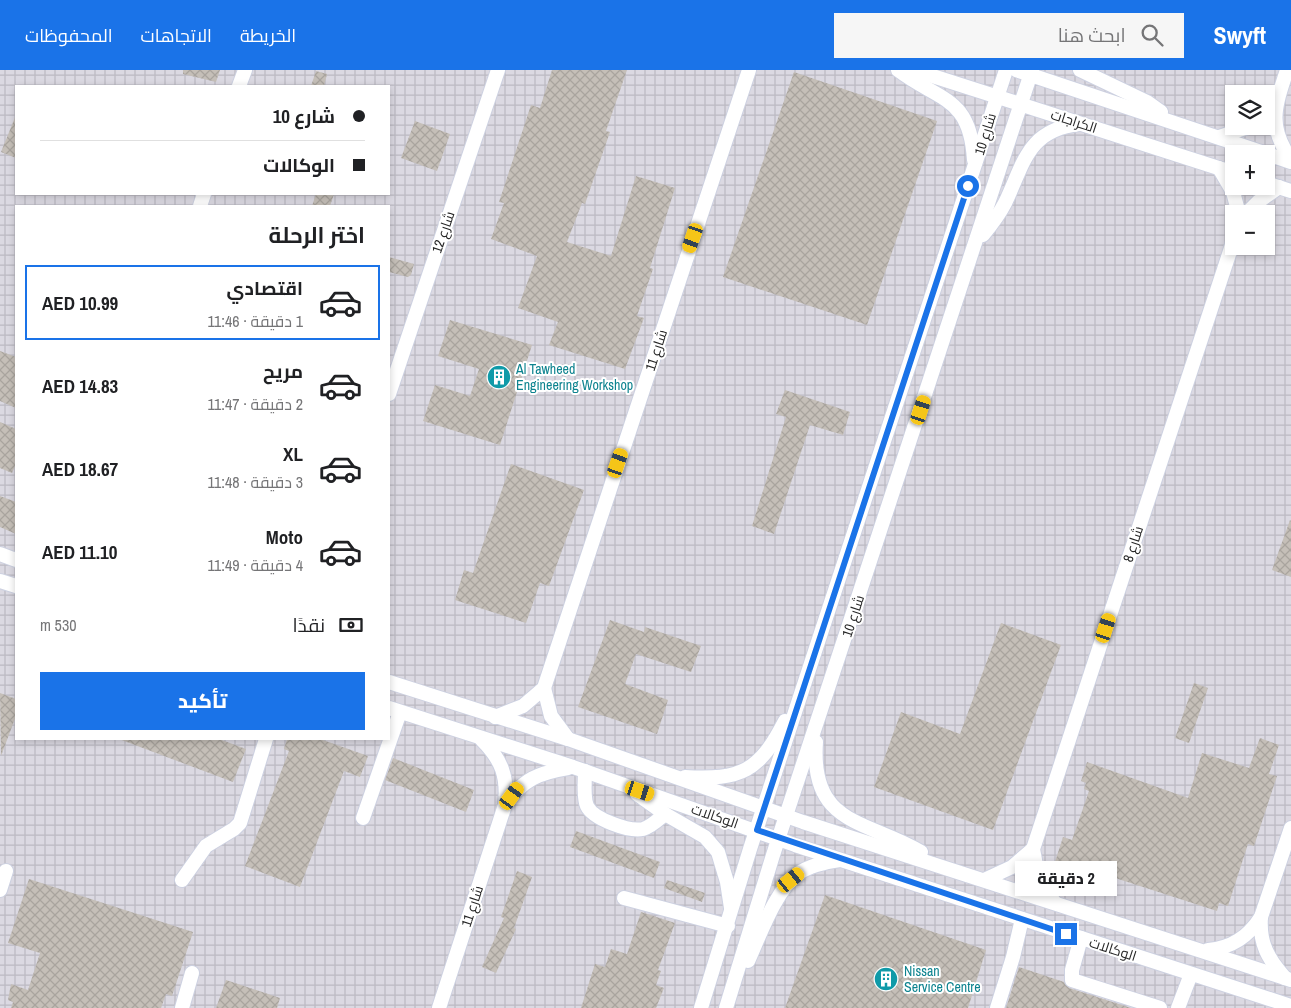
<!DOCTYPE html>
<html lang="ar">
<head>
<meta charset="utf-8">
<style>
  :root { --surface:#fff; --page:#f6f6f6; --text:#202124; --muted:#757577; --line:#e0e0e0; --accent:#1a73e8 }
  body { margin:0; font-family:"Archivo Narrow",Cairo,sans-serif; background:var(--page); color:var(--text); direction:rtl; height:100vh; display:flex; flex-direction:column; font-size:19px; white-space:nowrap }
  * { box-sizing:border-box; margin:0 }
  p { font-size:16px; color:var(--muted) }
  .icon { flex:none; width:28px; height:28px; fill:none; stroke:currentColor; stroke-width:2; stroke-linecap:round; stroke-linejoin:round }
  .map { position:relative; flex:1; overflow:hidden; direction:ltr }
  .panel { position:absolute; left:15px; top:135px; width:375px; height:535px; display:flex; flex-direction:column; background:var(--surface); border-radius:0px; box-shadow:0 2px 8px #0003; direction:rtl }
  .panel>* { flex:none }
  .hud { position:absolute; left:15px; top:15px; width:375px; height:110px; border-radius:0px; box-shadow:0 2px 8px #0003; direction:rtl; display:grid; align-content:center; height:110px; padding:0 25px; background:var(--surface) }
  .buttons { position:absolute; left:1225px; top:15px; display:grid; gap:10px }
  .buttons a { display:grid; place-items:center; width:50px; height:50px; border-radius:0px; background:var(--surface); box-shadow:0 2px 8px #0003; font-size:25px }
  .end { position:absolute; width:22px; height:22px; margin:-11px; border:6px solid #1a73e8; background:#fff; box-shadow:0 0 0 2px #fff }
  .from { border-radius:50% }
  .bubble { position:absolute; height:35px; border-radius:0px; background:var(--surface); box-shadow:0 2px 8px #0003; font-size:16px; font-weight:800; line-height:35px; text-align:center; direction:rtl }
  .car { position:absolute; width:15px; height:30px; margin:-15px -8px; border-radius:6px; box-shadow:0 0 4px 1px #0007; background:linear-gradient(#f5c518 24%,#345 0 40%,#f5c518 0 76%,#345 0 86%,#f5c518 0) }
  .hud b { display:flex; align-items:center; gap:18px; height:48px; font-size:19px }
  .hud b+b { border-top:1px solid var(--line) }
  .hud i { width:12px; height:12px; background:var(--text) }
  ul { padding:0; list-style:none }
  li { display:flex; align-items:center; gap:15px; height:75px; margin:0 10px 8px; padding:0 15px; border:2px solid transparent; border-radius:0px }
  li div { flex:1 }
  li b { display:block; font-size:19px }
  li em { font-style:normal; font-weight:800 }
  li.current { border-color:var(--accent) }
  li>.icon { width:45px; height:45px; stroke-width:1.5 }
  h2 { padding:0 25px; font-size:22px; line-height:60px }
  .pay { display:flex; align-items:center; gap:12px; height:55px; padding:0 25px; font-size:19px }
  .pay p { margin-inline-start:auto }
  .cta { display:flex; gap:10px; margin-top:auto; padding:10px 25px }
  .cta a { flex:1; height:58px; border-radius:0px; background:var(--accent); color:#fff; font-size:20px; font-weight:800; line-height:58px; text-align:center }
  header { display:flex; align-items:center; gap:30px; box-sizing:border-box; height:70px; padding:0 25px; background:var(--accent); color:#fff }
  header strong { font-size:24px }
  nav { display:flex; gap:28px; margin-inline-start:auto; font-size:18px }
  .search { width:350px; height:45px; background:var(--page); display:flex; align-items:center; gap:12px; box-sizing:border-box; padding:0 18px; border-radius:0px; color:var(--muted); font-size:19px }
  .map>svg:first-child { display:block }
</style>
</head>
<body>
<header>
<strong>Swyft</strong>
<div class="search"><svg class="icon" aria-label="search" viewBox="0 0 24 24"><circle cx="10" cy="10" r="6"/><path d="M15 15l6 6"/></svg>ابحث هنا</div>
<nav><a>الخريطة</a><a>الاتجاهات</a><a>المحفوظات</a></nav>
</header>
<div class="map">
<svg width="1291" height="938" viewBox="0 0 1291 938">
  <defs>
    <pattern id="industrial-grid" width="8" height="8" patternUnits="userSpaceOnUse" patternTransform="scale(1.25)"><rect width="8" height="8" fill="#dbd9e2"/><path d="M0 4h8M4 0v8" fill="none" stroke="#bcbac2"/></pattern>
    <pattern id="building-cross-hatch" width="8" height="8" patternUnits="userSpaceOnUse" patternTransform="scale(1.25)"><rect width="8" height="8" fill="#c5bfb8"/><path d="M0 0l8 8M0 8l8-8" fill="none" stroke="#a9a49e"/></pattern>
  </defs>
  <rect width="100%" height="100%" fill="#eae2d7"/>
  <path fill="url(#industrial-grid)" fill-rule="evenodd" d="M0 0H1291V938H0ZM16 16H389V124H16ZM1234 24H1266V56H1234ZM1234 84H1266V116H1234ZM16 136H389V669H16ZM1234 144H1266V176H1234Z"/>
  <g fill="url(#building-cross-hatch)">
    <path d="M183 0H220L216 12 183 4Z"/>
    <path d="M552 0H627L606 61 610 62 585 134 582 133 567 172 611 186 636 106 675 118 650 198 653 199 637 246 644 248 625 299 549 275 558 252 518 238 537 186 491 169 504 133 499 132 531 35 540 38Z"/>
    <path d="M316 1 327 4 324 16H311Z"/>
    <path d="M794 2 937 51 867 255 723 207Z"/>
    <path d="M16 45V88L1 82Z"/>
    <path d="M415 51 450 64 437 101 401 88Z"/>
    <path d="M316 124H334L330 136H312Z"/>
    <path d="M389 187 414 194 411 205 408 207 389 202Z"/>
    <path d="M450 250 532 275 500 375 423 351 435 315 470 326 479 299 438 286Z"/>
    <path d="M0 281 16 287V338L0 331Z"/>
    <path d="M785 320 850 342 843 365 810 355 774 464 752 456 786 347 776 344Z"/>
    <path d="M0 352 16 359V394L12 403 0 398Z"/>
    <path d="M511 394 584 420 549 516 540 513 526 553 455 530 464 500 473 503Z"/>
    <path d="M0 426 16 432V464L0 457Z"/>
    <path d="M1290 450 1291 451V507L1272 500Z"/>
    <path d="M610 550 644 562 645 557 701 576 691 602 636 584 625 614 668 630 657 664 578 637Z"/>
    <path d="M1001 553 1061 575 993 760 874 717 901 642 960 664Z"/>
    <path d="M1194 613 1208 618 1189 673 1175 668Z"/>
    <path d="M0 623 16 629V646L1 686Z"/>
    <path d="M1260 668 1279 675 1269 704 1277 706 1254 776 1248 774 1228 836 1219 833 1217 841 1072 794 1069 803 1053 798 1063 767 1072 770 1089 721 1084 719 1086 713 1081 711 1087 692 1188 728 1202 683 1249 698Z"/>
    <path d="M119 669H219L246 679 233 712Z"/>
    <path d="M287 669H320L368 686 360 707 344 701 300 817 245 796 289 681 284 679Z"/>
    <path d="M393 688 474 720 466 742 385 710Z"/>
    <path d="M576 761 660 792 654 808 570 777Z"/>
    <path d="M517 801 532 807 514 858 516 859 496 903 482 897 504 848 501 847Z"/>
    <path d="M29 809 193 862 172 926 166 924 161 938H11L13 932 8 930 11 914 28 920 40 883 8 873Z"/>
    <path d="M667 810 705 823 702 832 664 818Z"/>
    <path d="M825 825 986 880 968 938H785Z"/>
    <path d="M641 842 675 853 658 900 661 901 656 915 664 918 656 938H581L595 894 605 897 611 879 627 884Z"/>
    <path d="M1019 897 1064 912 1069 918 1131 938H1006Z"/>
    <path d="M226 910 280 928 277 938H216Z"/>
  </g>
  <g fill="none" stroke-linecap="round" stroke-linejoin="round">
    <g stroke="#cdd1e1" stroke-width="16">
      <g id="minor">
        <path d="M898 0C940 32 970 26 974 90"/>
        <path d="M914 0 1234 103"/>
        <path d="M1016 0 1291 92"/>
        <path d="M1080 0 1147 32 1161 42"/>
        <path d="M1287 0C1275 37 1267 55 1291 90"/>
        <path d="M239 16 245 0"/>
        <path d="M1219 67 1251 56"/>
        <path d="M1219 98 1233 122 1239 144"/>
        <path d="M1266 113 1291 121"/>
        <path d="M200 136 204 124"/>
        <path d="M1246 144 1258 132 1279 117"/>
        <path d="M983 165C991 155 999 145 1005 133 1024 94 1027 60 1079 54"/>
        <path d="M389 324 498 0"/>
        <path d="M0 484 16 490"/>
        <path d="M0 511 16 516"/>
        <path d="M389 612 568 669 803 752 1291 910"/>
        <path d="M544 618 551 646 568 669"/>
        <path d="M389 638 573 697 795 775 1291 936"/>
        <path d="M495 647 523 636 544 618 749 0"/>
        <path d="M816 672C810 756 867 750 921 782"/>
        <path d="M585 701C585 711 583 727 587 736 593 749 629 762 643 759 651 757 659 749 665 744"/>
        <path d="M685 707C741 710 759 702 785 651"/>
        <path d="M637 724 665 744 705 767 718 782 727 812 731 838"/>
        <path d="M505 734C524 709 538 703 568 698"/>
        <path d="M363 748 400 642"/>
        <path d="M182 810 206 776 234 759 240 753 266 669"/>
        <path d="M984 810 1012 797 1033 779"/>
        <path d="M0 820 6 801"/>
        <path d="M624 828 728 856"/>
        <path d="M1054 832 1038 806 1033 779 1234 169"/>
        <path d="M1261 847C1259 873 1268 889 1285 908"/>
        <path d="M1081 868 1072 900V910L1160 938"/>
        <path d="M1208 880C1232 878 1248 867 1261 847L1291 758"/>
        <path d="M748 891C760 865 776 819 799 803 811 795 826 792 840 790"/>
        <path d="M182 938 192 903"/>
        <path d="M439 938 505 735C508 707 502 690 482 670"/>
        <path d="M701 938 750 779 1006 0"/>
        <path d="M726 938 773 785 1032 0"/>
        <path d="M997 938 1013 887 1022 849"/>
        <path d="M1178 938 1191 904"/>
      </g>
    </g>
    <use href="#minor" stroke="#fff" stroke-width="14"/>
  </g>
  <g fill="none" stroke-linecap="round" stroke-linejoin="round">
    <path stroke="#1a73e8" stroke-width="6" d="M968 116 757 760 1066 864"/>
  </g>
  <defs>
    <g id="building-disc" transform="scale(1.25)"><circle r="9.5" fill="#0f9aa8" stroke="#fff"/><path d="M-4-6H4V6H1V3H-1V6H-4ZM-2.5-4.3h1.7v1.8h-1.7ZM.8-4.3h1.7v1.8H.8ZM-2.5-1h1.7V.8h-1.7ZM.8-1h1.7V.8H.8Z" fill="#fff"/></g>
  </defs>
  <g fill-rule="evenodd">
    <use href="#building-disc" x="499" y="307"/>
    <use href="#building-disc" x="886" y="909"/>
  </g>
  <g text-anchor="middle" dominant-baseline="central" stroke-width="4" stroke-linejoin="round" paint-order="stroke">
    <g font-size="14" fill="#272727" stroke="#fff">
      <text transform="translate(1074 51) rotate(18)">الكراجات</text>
      <text transform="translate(985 64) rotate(-73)">شارع 10</text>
      <text transform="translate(443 162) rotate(-71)">شارع 12</text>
      <text transform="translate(656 280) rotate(-72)">شارع 11</text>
      <text transform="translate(1133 474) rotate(-72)">شارع 8</text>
      <text transform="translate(853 546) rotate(-72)">شارع 10</text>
      <text transform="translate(715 746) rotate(19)">الوكالات</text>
      <text transform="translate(472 836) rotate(-72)">شارع 11</text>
      <text transform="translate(1113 879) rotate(18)">الوكالات</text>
    </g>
    <g font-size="14" fill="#0d838f" stroke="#fff" text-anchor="start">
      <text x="516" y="299">Al Tawheed<tspan x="516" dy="16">Engineering Workshop</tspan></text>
      <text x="904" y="901">Nissan<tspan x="904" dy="16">Service Centre</tspan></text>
    </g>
  </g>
</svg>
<div class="buttons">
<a><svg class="icon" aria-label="layers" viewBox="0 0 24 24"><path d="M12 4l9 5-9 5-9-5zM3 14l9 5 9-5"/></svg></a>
<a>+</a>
<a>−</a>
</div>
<i class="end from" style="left:968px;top:116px"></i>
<i class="end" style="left:1066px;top:864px"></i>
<div class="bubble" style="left:1015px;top:791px;width:102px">2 دقيقة</div>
<i class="car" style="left:693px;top:168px;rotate:199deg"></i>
<i class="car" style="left:921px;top:340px;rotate:18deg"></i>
<i class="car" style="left:618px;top:393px;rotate:19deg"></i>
<i class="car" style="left:1106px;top:558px;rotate:18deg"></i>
<i class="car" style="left:640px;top:721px;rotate:108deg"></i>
<i class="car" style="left:512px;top:726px;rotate:36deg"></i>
<i class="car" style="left:791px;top:810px;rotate:51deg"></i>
<div class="hud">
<b><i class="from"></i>شارع 10</b>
<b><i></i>الوكالات</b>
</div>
<section class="panel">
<h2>اختر الرحلة</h2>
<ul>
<li class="current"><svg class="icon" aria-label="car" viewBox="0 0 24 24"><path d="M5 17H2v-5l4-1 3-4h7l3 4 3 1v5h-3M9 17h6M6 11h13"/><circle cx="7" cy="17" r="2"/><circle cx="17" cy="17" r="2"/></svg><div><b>اقتصادي</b><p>1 دقيقة · 11:46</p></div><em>AED 10.99</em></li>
<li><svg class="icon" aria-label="car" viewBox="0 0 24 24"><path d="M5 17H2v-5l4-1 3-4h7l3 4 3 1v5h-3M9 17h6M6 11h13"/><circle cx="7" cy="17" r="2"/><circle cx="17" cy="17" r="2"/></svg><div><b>مريح</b><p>2 دقيقة · 11:47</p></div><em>AED 14.83</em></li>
<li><svg class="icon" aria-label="car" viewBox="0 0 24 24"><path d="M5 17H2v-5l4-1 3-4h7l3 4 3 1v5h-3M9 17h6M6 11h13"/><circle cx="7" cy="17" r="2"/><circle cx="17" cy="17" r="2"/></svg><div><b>XL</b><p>3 دقيقة · 11:48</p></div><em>AED 18.67</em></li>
<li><svg class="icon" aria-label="car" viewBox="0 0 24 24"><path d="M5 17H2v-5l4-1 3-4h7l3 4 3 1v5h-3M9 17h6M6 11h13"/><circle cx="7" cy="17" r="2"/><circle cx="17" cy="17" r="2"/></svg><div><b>Moto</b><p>4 دقيقة · 11:49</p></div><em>AED 11.10</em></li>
</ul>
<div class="pay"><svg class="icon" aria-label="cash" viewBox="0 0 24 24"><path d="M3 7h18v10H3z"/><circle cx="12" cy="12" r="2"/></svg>نقدًا<p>530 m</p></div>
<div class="cta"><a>تأكيد</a></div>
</section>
</div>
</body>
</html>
